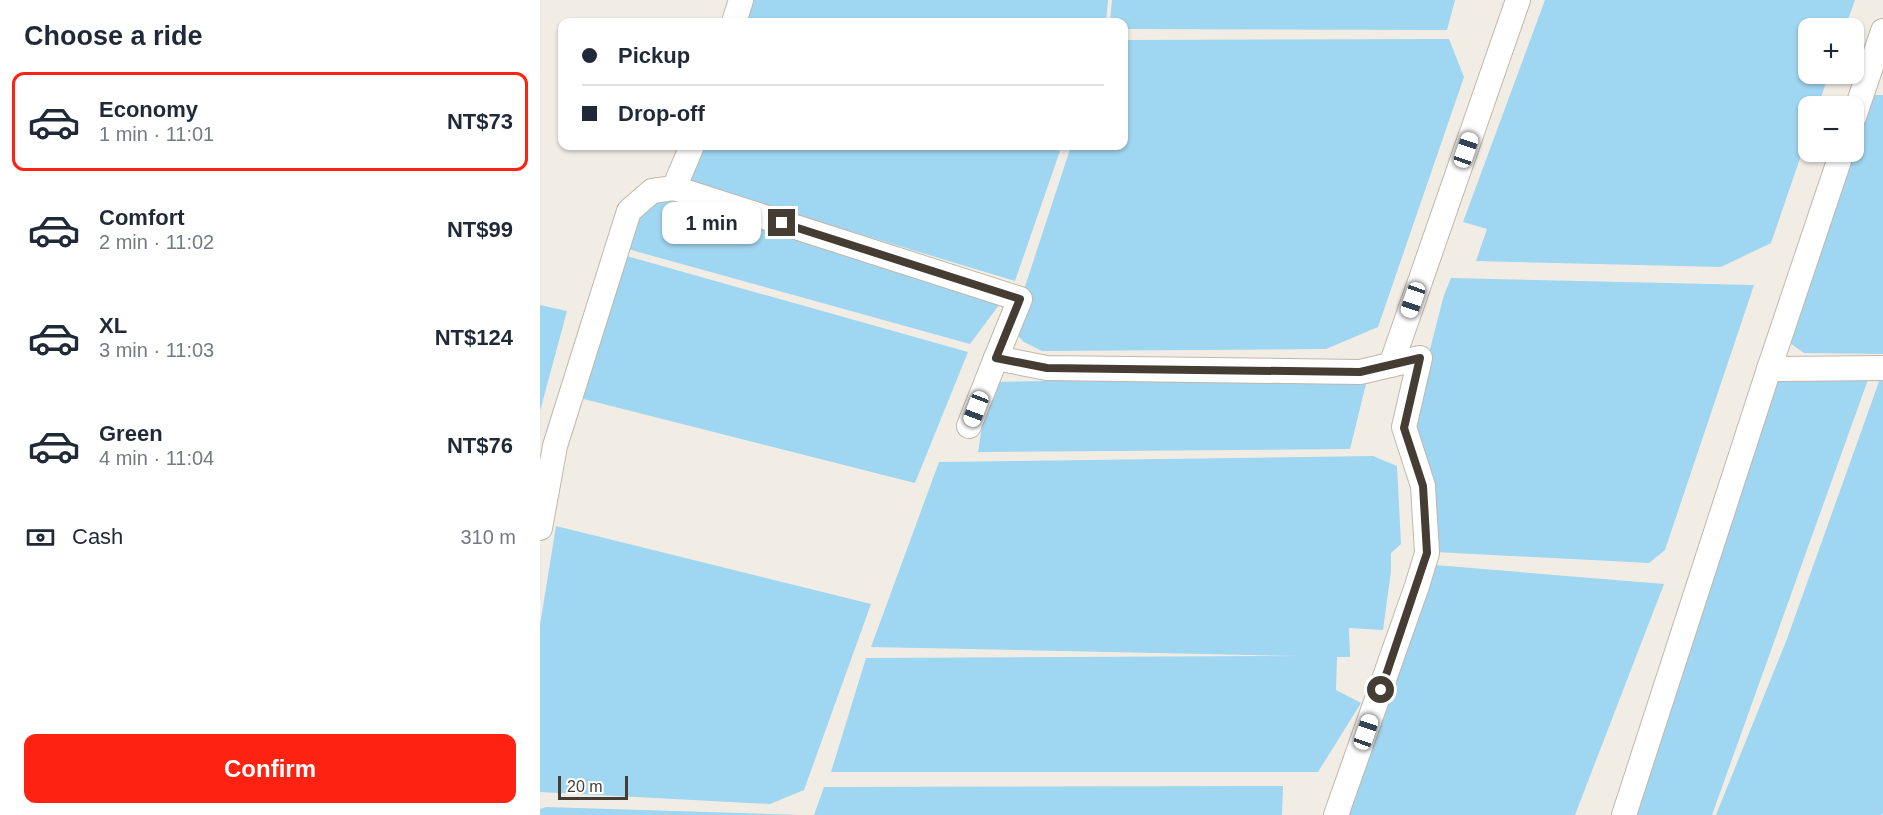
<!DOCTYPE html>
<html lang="en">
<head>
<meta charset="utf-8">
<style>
  :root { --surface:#fff; --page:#f2f2f3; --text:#1f2937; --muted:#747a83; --line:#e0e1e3; --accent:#fd2211 }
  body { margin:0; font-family:Helvetica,sans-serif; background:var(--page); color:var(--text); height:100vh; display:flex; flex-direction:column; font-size:22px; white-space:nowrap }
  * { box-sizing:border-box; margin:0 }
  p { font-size:20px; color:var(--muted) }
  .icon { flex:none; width:33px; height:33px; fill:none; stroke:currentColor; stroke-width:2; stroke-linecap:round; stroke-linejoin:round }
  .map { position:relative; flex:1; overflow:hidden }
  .side { display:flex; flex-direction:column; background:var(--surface); width:540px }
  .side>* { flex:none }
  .banner { position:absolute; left:18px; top:18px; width:570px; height:132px; border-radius:12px; box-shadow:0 2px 4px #0004; display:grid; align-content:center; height:132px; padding:0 24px; background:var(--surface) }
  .buttons { position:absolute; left:1258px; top:18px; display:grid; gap:12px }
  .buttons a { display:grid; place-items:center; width:66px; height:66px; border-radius:12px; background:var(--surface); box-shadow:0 2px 4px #0004; font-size:30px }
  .scale { position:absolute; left:18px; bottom:15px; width:70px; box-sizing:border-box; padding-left:6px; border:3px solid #453d34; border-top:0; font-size:16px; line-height:21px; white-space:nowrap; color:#453d34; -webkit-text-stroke:4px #fff; paint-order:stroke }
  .end { position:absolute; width:27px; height:27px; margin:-14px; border:8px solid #453d34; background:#fff; box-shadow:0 0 0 3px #fff }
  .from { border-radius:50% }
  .bubble { position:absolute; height:42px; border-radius:12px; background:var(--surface); box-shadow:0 2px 4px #0004; font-size:20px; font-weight:800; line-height:42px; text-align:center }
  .car { position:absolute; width:18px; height:36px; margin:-18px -9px; border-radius:8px; box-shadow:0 0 4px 2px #0007; background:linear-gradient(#fff 24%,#345 0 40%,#fff 0 76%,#345 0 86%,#fff 0) }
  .banner b { display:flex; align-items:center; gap:21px; height:57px; font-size:22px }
  .banner b+b { border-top:2px solid var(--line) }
  .banner i { width:15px; height:15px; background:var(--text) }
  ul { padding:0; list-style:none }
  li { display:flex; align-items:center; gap:18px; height:99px; margin:0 12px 9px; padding:0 12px; border:3px solid transparent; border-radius:12px }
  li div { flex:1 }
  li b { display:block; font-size:22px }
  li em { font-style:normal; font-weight:800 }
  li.selected { border-color:var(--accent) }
  li>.icon { width:54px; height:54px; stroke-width:1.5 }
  h2 { padding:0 24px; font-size:27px; line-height:72px }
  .pay { display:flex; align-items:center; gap:15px; height:66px; padding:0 24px; font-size:22px }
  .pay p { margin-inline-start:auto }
  .primary-button { display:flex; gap:12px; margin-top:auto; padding:12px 24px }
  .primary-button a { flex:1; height:69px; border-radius:12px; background:var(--accent); color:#fff; font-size:24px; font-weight:800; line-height:69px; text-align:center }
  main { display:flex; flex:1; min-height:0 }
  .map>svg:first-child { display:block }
</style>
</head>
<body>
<main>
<section class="side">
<h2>Choose a ride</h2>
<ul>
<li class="selected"><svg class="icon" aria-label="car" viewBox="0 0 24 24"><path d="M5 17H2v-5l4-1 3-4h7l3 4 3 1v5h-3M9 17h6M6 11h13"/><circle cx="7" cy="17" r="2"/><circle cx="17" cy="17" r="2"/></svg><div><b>Economy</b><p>1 min · 11:01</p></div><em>NT$73</em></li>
<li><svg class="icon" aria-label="car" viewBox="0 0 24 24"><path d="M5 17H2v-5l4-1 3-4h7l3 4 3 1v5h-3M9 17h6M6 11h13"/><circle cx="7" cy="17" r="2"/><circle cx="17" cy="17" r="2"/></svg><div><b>Comfort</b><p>2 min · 11:02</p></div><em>NT$99</em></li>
<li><svg class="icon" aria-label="car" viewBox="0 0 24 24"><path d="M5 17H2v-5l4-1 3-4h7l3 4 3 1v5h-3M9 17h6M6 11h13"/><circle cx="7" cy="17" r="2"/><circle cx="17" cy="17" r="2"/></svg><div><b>XL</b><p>3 min · 11:03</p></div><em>NT$124</em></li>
<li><svg class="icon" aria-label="car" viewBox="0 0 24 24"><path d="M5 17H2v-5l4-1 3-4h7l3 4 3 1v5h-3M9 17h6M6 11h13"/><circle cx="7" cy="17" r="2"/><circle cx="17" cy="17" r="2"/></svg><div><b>Green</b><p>4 min · 11:04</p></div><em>NT$76</em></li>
</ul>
<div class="pay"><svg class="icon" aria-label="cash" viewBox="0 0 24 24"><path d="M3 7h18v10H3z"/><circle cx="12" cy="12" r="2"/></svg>Cash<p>310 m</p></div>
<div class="primary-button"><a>Confirm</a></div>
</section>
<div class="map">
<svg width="1343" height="815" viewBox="0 0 1343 815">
  <rect width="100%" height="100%" fill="#f2ede4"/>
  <g fill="#9fd6f1">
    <path d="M208 0H568L566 22H203Z"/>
    <path d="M572 0H915L907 30 584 29V22H570Z"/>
    <path d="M1005 0H1315L1305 28H1269V74H1289L1278 106H1269V132L1231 243 1181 267 936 261 947 229 923 222Z"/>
    <path d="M909 39 924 77 838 327 786 349 502 351 484 342 473 331 479 305 531 146H584V40Z"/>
    <path d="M1313 95H1343V354L1264 353 1240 336 1296 152H1314Z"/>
    <path d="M155 146H503L520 151 475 281 144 181Z"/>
    <path d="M111 193 459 305 430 344 84 248Z"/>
    <path d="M76 253 428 352 375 483 28 395Z"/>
    <path d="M911 278 1214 285 1125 550 1109 563 895 552 870 426 904 295Z"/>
    <path d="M0 305 27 311 0 411Z"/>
    <path d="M1236 372 1330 374 1172 815H1094Z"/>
    <path d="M828 376 810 449 438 452 449 382Z"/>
    <path d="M1341 376H1343V813L1342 815H1176L1247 639Z"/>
    <path d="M833 456 857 466 861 544 851 553V571L843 630 809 628 810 657H797L796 690 821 703 778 772H291L326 658 759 656 331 647 399 462Z"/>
    <path d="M16 526 331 604 264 790 230 804 0 792V625Z"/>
    <path d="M895 565 1124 584 1035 815H801Z"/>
    <path d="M743 786 742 815H274L284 787Z"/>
    <path d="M6 807 261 815H0V809Z"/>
  </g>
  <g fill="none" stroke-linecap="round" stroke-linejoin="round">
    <g stroke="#c1b7aa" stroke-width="26">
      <g id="minor">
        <path d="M194 22 201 0"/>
        <path d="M1314 117 1343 31"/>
        <path d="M134 188 480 299 456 358 507 368 820 372 880 358 864 427 883 486 887 553 877 586 796 815"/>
        <path d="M851 365 978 0"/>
        <path d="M1229 369 1343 368"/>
        <path d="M429 426 456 358"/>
        <path d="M0 528 15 446 89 211 112 191 134 188 152 146"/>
        <path d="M1084 815 1229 369 1302 152"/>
      </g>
    </g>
    <use href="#minor" stroke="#fff" stroke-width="24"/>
  </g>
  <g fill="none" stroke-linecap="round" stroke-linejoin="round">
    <path stroke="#453d34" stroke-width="8" d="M242 223 480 299 456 358 507 368 820 372 880 358 864 428 883 486 887 553 841 690"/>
  </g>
</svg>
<div class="buttons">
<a>+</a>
<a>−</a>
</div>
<div class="scale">20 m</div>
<i class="end from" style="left:841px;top:690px"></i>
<i class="end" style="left:242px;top:223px"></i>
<div class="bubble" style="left:122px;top:202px;width:99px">1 min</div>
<i class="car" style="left:926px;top:150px;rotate:19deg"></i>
<i class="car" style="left:873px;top:300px;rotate:199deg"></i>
<i class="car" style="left:436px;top:409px;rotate:201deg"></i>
<i class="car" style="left:826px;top:732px;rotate:19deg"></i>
<div class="banner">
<b><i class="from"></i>Pickup</b>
<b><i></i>Drop-off</b>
</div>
</div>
</main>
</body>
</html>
